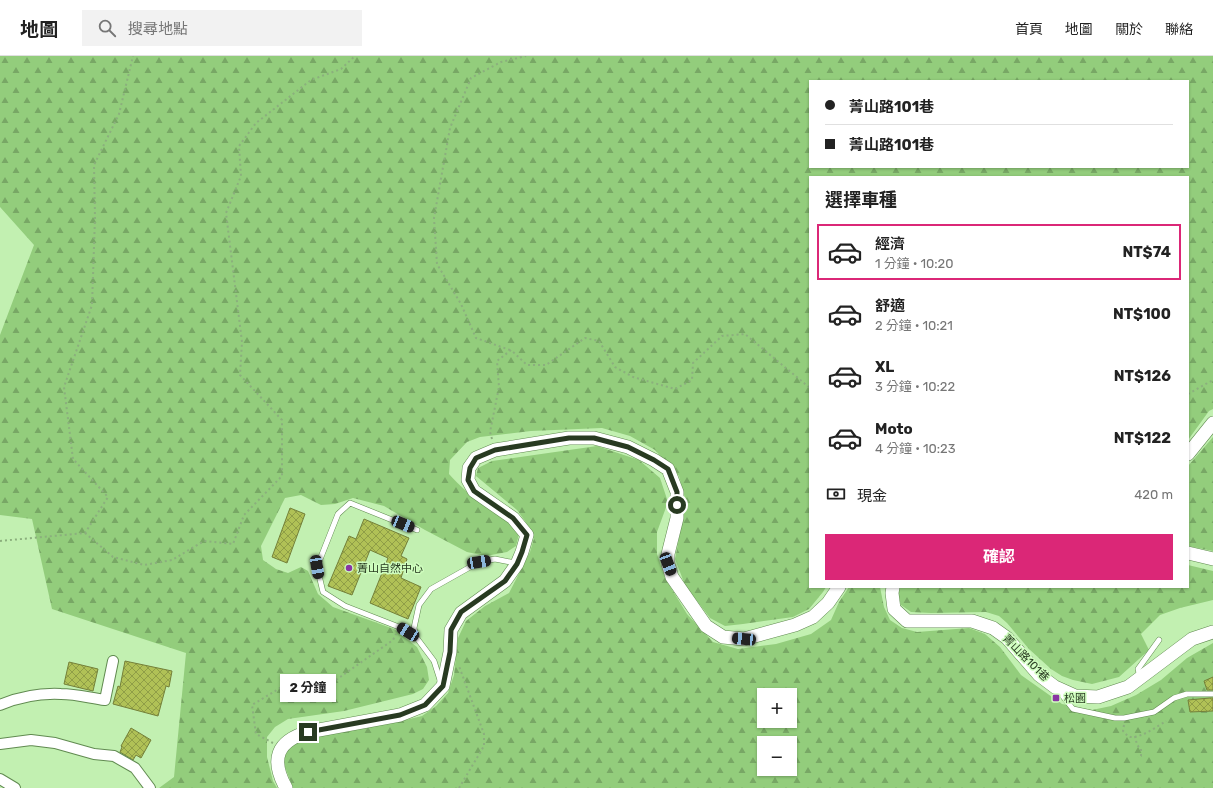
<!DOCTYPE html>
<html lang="zh-TW">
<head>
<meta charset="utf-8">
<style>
  :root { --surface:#fff; --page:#f2f2f2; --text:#222; --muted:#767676; --line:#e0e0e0; --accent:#db2777 }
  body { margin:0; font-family:Rubik,"Noto Sans TC",sans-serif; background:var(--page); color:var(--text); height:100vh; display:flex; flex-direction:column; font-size:15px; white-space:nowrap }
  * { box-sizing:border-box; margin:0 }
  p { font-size:13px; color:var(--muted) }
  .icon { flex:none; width:22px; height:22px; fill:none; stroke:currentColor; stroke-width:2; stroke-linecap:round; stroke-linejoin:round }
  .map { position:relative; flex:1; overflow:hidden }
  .drawer { position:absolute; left:809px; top:120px; width:380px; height:412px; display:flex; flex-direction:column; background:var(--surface); border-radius:0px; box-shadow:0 1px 3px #0004 }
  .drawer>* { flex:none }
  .top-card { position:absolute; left:809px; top:24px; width:380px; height:88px; border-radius:0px; box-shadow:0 1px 3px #0004; display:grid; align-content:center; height:88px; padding:0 16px; background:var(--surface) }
  .fabs { position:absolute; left:757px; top:632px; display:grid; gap:8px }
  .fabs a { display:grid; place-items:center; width:40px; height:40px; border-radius:0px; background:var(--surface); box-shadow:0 1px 3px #0004; font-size:20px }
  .end { position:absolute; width:18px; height:18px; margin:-9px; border:5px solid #283a21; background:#fff; box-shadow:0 0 0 2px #fff }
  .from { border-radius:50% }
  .bubble { position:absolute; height:28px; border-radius:0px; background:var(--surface); box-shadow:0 1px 3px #0004; font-size:13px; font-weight:700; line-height:28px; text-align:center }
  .car { position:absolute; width:12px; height:24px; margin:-12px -6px; border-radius:5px; box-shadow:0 0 3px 1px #0007; background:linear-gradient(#222 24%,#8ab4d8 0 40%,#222 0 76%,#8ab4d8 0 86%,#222 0) }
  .top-card b { display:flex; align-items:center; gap:14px; height:38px; font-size:15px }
  .top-card b+b { border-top:1px solid var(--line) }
  .top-card i { width:10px; height:10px; background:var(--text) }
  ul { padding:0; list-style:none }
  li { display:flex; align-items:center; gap:12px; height:56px; margin:0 8px 6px; padding:0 8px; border:2px solid transparent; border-radius:0px }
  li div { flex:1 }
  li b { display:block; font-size:15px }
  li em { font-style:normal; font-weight:700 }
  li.active { border-color:var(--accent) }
  li>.icon { width:36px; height:36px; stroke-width:1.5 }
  h2 { padding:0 16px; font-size:18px; line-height:48px }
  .pay { display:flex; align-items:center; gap:10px; height:44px; padding:0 16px; font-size:15px }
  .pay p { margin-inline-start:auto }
  .action { display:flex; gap:8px; margin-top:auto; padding:8px 16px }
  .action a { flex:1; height:46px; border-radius:0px; background:var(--accent); color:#fff; font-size:16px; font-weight:700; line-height:46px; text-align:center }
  header { display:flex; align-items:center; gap:24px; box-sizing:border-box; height:56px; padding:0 20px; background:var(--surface); border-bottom:1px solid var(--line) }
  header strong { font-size:19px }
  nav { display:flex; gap:22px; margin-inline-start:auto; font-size:14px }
  .search { width:280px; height:36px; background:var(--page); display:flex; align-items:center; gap:10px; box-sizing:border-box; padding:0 14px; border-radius:0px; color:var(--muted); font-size:15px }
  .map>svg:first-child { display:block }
</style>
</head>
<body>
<header>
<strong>地圖</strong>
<div class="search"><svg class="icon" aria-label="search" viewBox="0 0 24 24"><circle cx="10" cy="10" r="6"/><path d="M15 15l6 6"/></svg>搜尋地點</div>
<nav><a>首頁</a><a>地圖</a><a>關於</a><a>聯絡</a></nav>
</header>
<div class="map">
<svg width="1213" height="732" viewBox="0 0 1213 732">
  <defs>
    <pattern id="forest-firs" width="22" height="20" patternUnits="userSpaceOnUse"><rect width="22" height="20" fill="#93cd7c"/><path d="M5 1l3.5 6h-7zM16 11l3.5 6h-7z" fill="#78a765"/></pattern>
    <pattern id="building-cross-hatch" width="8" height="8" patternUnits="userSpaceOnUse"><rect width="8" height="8" fill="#b0c156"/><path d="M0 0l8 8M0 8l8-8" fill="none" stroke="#8f9e47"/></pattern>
  </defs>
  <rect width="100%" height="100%" fill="#c2f0b1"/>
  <g fill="url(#forest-firs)" fill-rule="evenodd">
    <path d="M0 0H1213V353L1209 355 1188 384V121H810V531H826L823 536 809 553 793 561 743 568 725 570 710 562 685 529 675 503 686 446 679 420 655 394 630 380 602 372 531 375 480 381 467 386 450 404 449 418C460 430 471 440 485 450 498 459 508 464 519 478L516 490 507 496 486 500 467 496 425 474 384 450 353 442 335 448 321 449 301 439 285 442 261 490 263 504 276 513 288 517 301 511 308 515 318 538 333 551 394 573 417 591 427 611 429 624 423 633 413 638 344 655 288 663 275 671 267 681V701L273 725 277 732H159L174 721 186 597 52 553 32 463 0 459V279L34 189 0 151ZM810 25H1188V111H810Z"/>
    <path d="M1213 381V495L1188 490V410Z"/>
    <path d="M597 390 639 404 660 422 668 446 657 476V498L665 522 687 558 713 586 738 593 776 588 811 578 831 564 839 546 849 531H880L884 551 890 564 902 572 917 576 969 572 985 578 1000 591 1021 619 1062 648 1092 654 1111 650 1136 639 1161 624 1187 602 1213 587V732H293L282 703 289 692 303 683 393 667 422 660 436 650 448 637 454 619 458 582 466 565 485 550 509 537 530 496 534 482 525 465 517 454 476 420 478 412 492 405ZM764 639H790V665H764ZM764 687H790V713H764Z"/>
    <path d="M1188 509 1213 515V544L1180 552 1160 559 1141 578 1149 594 1119 621 1092 628 1073 624 1062 620 1051 613 1029 593 1007 567 999 560 986 556 931 557 911 556 901 549 898 537 900 531H1188Z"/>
  </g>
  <g fill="url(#building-cross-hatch)" stroke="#748039">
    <path d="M290 452 305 458 287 507 272 501Z"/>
    <path d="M364 463 409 482 401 500 407 503 401 522 421 531 408 563 370 547 388 502 370 494 352 539 328 530 349 480 356 483Z"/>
    <path d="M125 605 172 615 169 631 166 630 158 660 113 648 118 630 120 631Z"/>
    <path d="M69 606 98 613 93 635 64 628Z"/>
    <path d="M1213 621V634H1207L1204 625Z"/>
    <path d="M1210 642H1213V655L1190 656 1188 644Z"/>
    <path d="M131 672 151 684 141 702 136 699 133 704 120 696 122 691 121 690Z"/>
  </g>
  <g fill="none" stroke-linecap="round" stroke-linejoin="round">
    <g stroke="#608a50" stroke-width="6">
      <g id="service">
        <path d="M417 474 350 447 338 458 317 511 323 536 345 550 399 571 416 581 434 605 440 624"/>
        <path d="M416 581 414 572 419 549 431 533 479 506 495 503 515 507"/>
        <path d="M1140 621 1138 613 1159 584"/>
        <path d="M1061 638 1073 653 1115 662H1124L1154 656 1174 642 1187 638H1213"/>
      </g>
    </g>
    <g stroke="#608a50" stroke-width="12">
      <g id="minor">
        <path d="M0 649C19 641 40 637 61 638 76 638 90 642 105 644L113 605"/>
        <path d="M0 688 31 684 55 687 94 698 114 700 135 712 150 732"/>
        <path d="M0 723 15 732"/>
      </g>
    </g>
    <g stroke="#608a50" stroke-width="14">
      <g id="tertiary">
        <path d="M1188 398 1213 367"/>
        <path d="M1188 497 1213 503"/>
        <path d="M893 531 892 537 894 553 907 565H972L993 572 1007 582 1039 619 1055 631 1075 640 1098 641 1128 631 1192 583 1213 576"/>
        <path d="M286 732C270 703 277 685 308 676L400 659 425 649 443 630 450 596 451 574 461 557 505 525 517 508 522 496 527 479 513 462 474 435 468 424 469 412 476 402 495 394 569 382H594L628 391 654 404 668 413 677 436V462L668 498V508L672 521 706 570 723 581 744 583 795 569 813 561 828 547 839 531"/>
      </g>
    </g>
    <g stroke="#8baf7d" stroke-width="2" stroke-dasharray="2 3" stroke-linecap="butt">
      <path d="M510 294 476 282 461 248 437 208 434 162 450 72 471 22 501 6 526 0"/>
      <path d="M1188 338 1213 324"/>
      <path d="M492 383 490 376 499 331 497 305 511 294 527 309H546L585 282 599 285 615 311 633 321 675 333 692 324 693 307 722 280 745 278 810 332"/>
      <path d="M85 477 113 501 144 509 172 504 204 485 233 488 244 459 282 420V364L240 319 242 286 226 157 241 120 239 90 256 67 311 24 341 13 355 0"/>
      <path d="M0 485 85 477 108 441 73 403 64 331 92 249 95 162 94 109 119 58 133 0"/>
      <path d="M1124 669 1123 675C1126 678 1128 681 1131 681 1141 682 1158 670 1166 665"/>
      <path d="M1135 680 1137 689 1141 693V700L1138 701"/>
      <path d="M273 687 256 678 252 649 290 626 314 619 316 625 333 626 393 584 396 578"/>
      <path d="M459 732 484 690V678L459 610"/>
    </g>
    <use href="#service" stroke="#fff" stroke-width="5"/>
    <use href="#minor" stroke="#fff" stroke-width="10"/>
    <use href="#tertiary" stroke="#fff" stroke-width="13"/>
  </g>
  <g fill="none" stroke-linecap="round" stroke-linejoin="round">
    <path stroke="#283a21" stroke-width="5" d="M308 676 400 659 425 649 443 630 450 596 451 574 461 556 505 525 517 508 522 496 527 479 513 462 474 435 468 424 470 412 476 402 495 394 569 382H594L628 391 654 404 668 413 677 436V449"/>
  </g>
  <g fill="#8935a3" stroke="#cffdbe" stroke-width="1.5">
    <circle cx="349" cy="512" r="4"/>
    <rect x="1052" y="638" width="8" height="8" rx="2"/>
  </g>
  <g text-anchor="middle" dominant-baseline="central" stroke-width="3" stroke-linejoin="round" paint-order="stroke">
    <g font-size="11" fill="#283a21" stroke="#cffdbe" text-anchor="start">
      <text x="357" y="512">菁山自然中心</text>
      <text x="1064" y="642">松園</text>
    </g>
    <g font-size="11" fill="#283a21" stroke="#cffdbe">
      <text transform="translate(1026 602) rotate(45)">菁山路101巷</text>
    </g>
  </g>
</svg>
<div class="fabs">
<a>+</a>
<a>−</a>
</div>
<i class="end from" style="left:677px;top:449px"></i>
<i class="end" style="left:308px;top:676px"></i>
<div class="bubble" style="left:280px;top:618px;width:56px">2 分鐘</div>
<i class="car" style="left:403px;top:468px;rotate:112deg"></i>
<i class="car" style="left:479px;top:506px;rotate:81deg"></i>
<i class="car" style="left:668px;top:508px;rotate:159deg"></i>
<i class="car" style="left:317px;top:511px;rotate:170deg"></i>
<i class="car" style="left:408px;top:576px;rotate:302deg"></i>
<i class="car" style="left:744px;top:583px;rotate:275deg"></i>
<div class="top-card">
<b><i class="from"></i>菁山路101巷</b>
<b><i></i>菁山路101巷</b>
</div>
<section class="drawer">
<h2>選擇車種</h2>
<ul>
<li class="active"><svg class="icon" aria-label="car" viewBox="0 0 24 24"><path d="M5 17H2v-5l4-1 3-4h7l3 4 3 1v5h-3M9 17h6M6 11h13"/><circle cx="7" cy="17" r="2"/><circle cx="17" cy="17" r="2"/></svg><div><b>經濟</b><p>1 分鐘 · 10:20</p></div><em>NT$74</em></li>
<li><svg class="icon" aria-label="car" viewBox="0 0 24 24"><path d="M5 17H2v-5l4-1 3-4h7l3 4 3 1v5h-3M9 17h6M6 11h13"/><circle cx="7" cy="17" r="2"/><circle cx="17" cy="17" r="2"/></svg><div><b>舒適</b><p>2 分鐘 · 10:21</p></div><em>NT$100</em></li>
<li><svg class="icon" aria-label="car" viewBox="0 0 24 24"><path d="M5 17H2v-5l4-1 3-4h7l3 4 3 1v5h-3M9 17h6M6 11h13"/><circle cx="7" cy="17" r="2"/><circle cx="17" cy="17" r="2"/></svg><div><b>XL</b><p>3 分鐘 · 10:22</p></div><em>NT$126</em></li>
<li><svg class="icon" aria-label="car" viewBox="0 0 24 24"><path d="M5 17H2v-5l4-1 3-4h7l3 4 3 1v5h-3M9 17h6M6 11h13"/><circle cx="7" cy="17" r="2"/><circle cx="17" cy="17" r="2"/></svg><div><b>Moto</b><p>4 分鐘 · 10:23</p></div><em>NT$122</em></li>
</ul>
<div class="pay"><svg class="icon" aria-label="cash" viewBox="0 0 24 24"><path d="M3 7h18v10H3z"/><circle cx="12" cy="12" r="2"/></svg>現金<p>420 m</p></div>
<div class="action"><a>確認</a></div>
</section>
</div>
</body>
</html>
